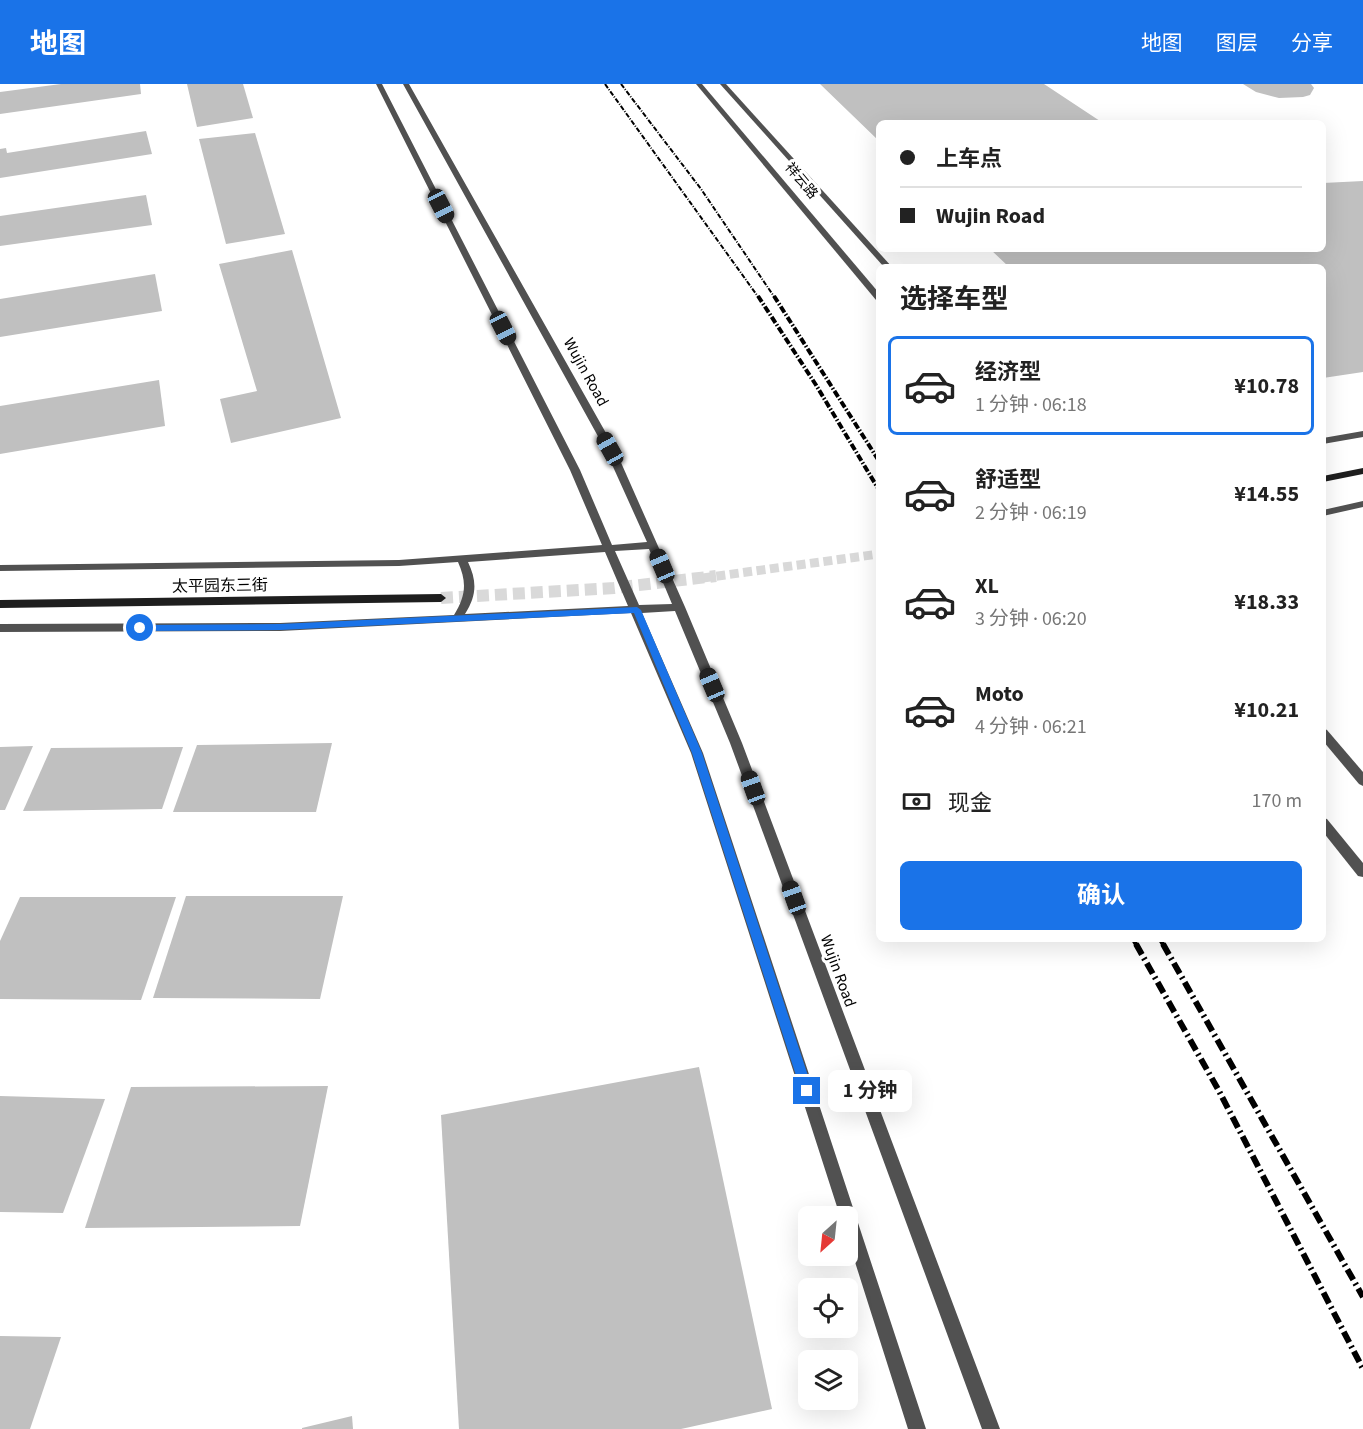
<!DOCTYPE html>
<html lang="zh">
<head>
<meta charset="utf-8">
<style>
  :root { --surface:#fff; --page:#f2f2f2; --text:#222; --muted:#767676; --line:#e0e0e0; --accent:#1a73e8 }
  body { margin:0; font-family:"Source Sans 3","Noto Sans SC",sans-serif; background:var(--page); color:var(--text); height:100vh; display:flex; flex-direction:column; font-size:22px; white-space:nowrap }
  * { box-sizing:border-box; margin:0 }
  p { font-size:20px; color:var(--muted) }
  .icon { flex:none; width:33px; height:33px; fill:none; stroke:currentColor; stroke-width:2; stroke-linecap:round; stroke-linejoin:round }
  .map { position:relative; flex:1; overflow:hidden }
  .panel { position:absolute; left:876px; top:180px; width:450px; height:678px; display:flex; flex-direction:column; background:var(--surface); border-radius:9px; box-shadow:0 6px 24px #0002 }
  .panel>* { flex:none }
  .guide { position:absolute; left:876px; top:36px; width:450px; height:132px; border-radius:9px; box-shadow:0 6px 24px #0002; display:grid; align-content:center; height:132px; padding:0 24px; background:var(--surface) }
  .needle { width:39px; rotate:207deg }
  .fabs { position:absolute; left:798px; top:1122px; display:grid; gap:12px }
  .fabs a { display:grid; place-items:center; width:60px; height:60px; border-radius:9px; background:var(--surface); box-shadow:0 6px 24px #0002; font-size:30px }
  .end { position:absolute; width:27px; height:27px; margin:-14px; border:8px solid #1a73e8; background:#fff; box-shadow:0 0 0 3px #fff }
  .from { border-radius:50% }
  .bubble { position:absolute; height:42px; border-radius:9px; background:var(--surface); box-shadow:0 6px 24px #0002; font-size:20px; font-weight:700; line-height:42px; text-align:center }
  .car { position:absolute; width:18px; height:36px; margin:-18px -9px; border-radius:8px; box-shadow:0 0 4px 2px #0007; background:linear-gradient(#222 24%,#8ab4d8 0 40%,#222 0 76%,#8ab4d8 0 86%,#222 0) }
  .guide b { display:flex; align-items:center; gap:21px; height:57px; font-size:22px }
  .guide b+b { border-top:2px solid var(--line) }
  .guide i { width:15px; height:15px; background:var(--text) }
  ul { padding:0; list-style:none }
  li { display:flex; align-items:center; gap:18px; height:99px; margin:0 12px 9px; padding:0 12px; border:3px solid transparent; border-radius:9px }
  li div { flex:1 }
  li b { display:block; font-size:22px }
  li em { font-style:normal; font-weight:700 }
  li.on { border-color:var(--accent) }
  li>.icon { width:54px; height:54px; stroke-width:1.5 }
  h2 { padding:0 24px; font-size:27px; line-height:72px }
  .pay { display:flex; align-items:center; gap:15px; height:66px; padding:0 24px; font-size:22px }
  .pay p { margin-inline-start:auto }
  .cta { display:flex; gap:12px; margin-top:auto; padding:12px 24px }
  .cta a { flex:1; height:69px; border-radius:9px; background:var(--accent); color:#fff; font-size:24px; font-weight:700; line-height:69px; text-align:center }
  header { display:flex; align-items:center; gap:36px; box-sizing:border-box; height:84px; padding:0 30px; background:var(--accent); color:#fff }
  header strong { font-size:28px }
  nav { display:flex; gap:33px; margin-inline-start:auto; font-size:21px }
  .map>svg:first-child { display:block }
</style>
</head>
<body>
<header>
<strong>地图</strong>
<nav><a>地图</a><a>图层</a><a>分享</a></nav>
</header>
<div class="map">
<svg width="1363" height="1345" viewBox="0 0 1363 1345">
  <rect width="100%" height="100%" fill="#fff"/>
  <g fill="#c0c0c0">
    <path d="M61 0H140L141 10 0 30V8Z"/>
    <path d="M187 0H243L253 34 197 43Z"/>
    <path d="M820 0H1044L1103 39H879V57Z"/>
    <path d="M1243 0H1311L1314 4 1310 11 1303 13 1279 14 1256 8Z"/>
    <path d="M146 47 152 70 0 94V65L6 64 7 69Z"/>
    <path d="M255 49 285 150 226 160 199 55Z"/>
    <path d="M1363 97V288L1323 294V183H1009L990 165H1323V99Z"/>
    <path d="M146 111 152 141 0 162V132Z"/>
    <path d="M292 166 341 334 231 359 220 315 257 307 219 180Z"/>
    <path d="M155 190 162 227 0 253V215Z"/>
    <path d="M159 296 165 342 0 370V322Z"/>
    <path d="M332 659 316 728H173L197 661Z"/>
    <path d="M33 662 5 726H0V663Z"/>
    <path d="M183 663 162 725 23 727 51 664Z"/>
    <path d="M186 812H343L320 915 153 914Z"/>
    <path d="M20 813H176L141 916 0 915V857Z"/>
    <path d="M699 983 772 1325 681 1345H459L441 1031Z"/>
    <path d="M328 1002 300 1142 85 1144 131 1003Z"/>
    <path d="M0 1012 105 1015 63 1129 0 1128Z"/>
    <path d="M0 1252 61 1253 30 1345H0Z"/>
    <path d="M352 1332 353 1345H302V1344Z"/>
  </g>
  <g fill="none" stroke-linecap="round" stroke-linejoin="round">
    <path stroke="#d9d9d9" stroke-width="9" stroke-dasharray="9 4.5" stroke-linecap="butt" d="M703 494 879 470"/>
    <path stroke="#d9d9d9" stroke-width="12" stroke-dasharray="12 6" stroke-linecap="butt" d="M441 514 614 504 716 492"/>
    <g fill="#515151" fill-rule="evenodd">
      <path d="M376 0H382L580 386 612 461 647 458 605 365 403 0H409L615 365 685 523 742 659 1000 1345H982L730 659 675 527 642 529 703 669 926 1345H908L848 1156V1132H840L691 669 631 529 280 547 0 548V540L280 539 454 531C466 512 467 498 458 478L399 482 0 487V481L399 476 602 461 570 386ZM649 465 672 520 639 521 615 467ZM605 468 628 522 465 530C477 511 477 497 468 478Z"/>
      <path d="M696 0H702L879 209V216H876Z"/>
      <path d="M720 0H726L892 183H884Z"/>
      <path d="M1363 347V353L1323 360V354Z"/>
      <path d="M1363 417V423L1323 432V426Z"/>
      <path d="M1323 644 1327 646 1363 688V702L1359 700 1323 657Z"/>
      <path d="M1323 734 1327 735 1363 779V793L1358 792 1323 748Z"/>
    </g>
    <g fill="#1e1e1e" fill-rule="evenodd">
      <path d="M1363 384V390L1323 398V392Z"/>
      <path d="M441 510 446 514 441 518 0 524V516Z"/>
    </g>
    <g stroke="#000" stroke-width="2" stroke-dasharray="5 1.5 1 1.5" stroke-linecap="butt">
      <path d="M605 0 759 214"/>
      <path d="M621 0 701 105 775 214"/>
    </g>
    <g stroke="#000" stroke-width="4" stroke-dasharray="7 2 1.5 2" stroke-linecap="butt">
      <path d="M758 212 816 301 879 406"/>
      <path d="M774 212 879 377"/>
    </g>
    <g stroke="#000" stroke-width="4.5" stroke-dasharray="9 3 1.5 3" stroke-linecap="butt">
      <path d="M1133 855 1137 862"/>
      <path d="M1160 855 1164 862"/>
    </g>
    <g stroke="#000" stroke-width="6" stroke-dasharray="12 4 2 4" stroke-linecap="butt">
      <path d="M1136 860 1219 1007 1363 1285"/>
      <path d="M1163 860 1363 1213"/>
    </g>
  </g>
  <path fill="#1a73e8" d="M637 523 641 526 702 669 813 1007 807 1013 801 1007 692 669 634 529 280 546 140 547 136 544 140 541 280 540Z"/>
  <g text-anchor="middle" dominant-baseline="central" stroke-width="6" stroke-linejoin="round" paint-order="stroke">
    <g font-size="14" fill="#000" stroke="#fff">
      <text transform="translate(801 97) rotate(50)">祥云路</text>
    </g>
    <g font-size="16" fill="#000" stroke="#fff">
      <text transform="translate(586 288) rotate(61)">Wujin Road</text>
      <text transform="translate(220 502) rotate(-1)">太平园东三街</text>
      <text transform="translate(838 887) rotate(70)">Wujin Road</text>
    </g>
  </g>
</svg>
<div class="fabs">
<a><svg class="needle" viewBox="-14 -14 28 28"><path d="M0-13l5 13h-10z" fill="#e53935"/><path d="M0 13l5-13h-10z" fill="#767676"/></svg></a>
<a><svg class="icon" aria-label="locate" viewBox="0 0 24 24"><circle cx="12" cy="12" r="6"/><path d="M12 2v4M12 18v4M2 12h4M18 12h4"/></svg></a>
<a><svg class="icon" aria-label="layers" viewBox="0 0 24 24"><path d="M12 4l9 5-9 5-9-5zM3 14l9 5 9-5"/></svg></a>
</div>
<i class="end from" style="left:140px;top:544px"></i>
<i class="end" style="left:807px;top:1007px"></i>
<div class="bubble" style="left:828px;top:986px;width:84px">1 分钟</div>
<i class="car" style="left:441px;top:122px;rotate:153deg"></i>
<i class="car" style="left:503px;top:244px;rotate:153deg"></i>
<i class="car" style="left:610px;top:365px;rotate:331deg"></i>
<i class="car" style="left:662px;top:482px;rotate:337deg"></i>
<i class="car" style="left:712px;top:601px;rotate:337deg"></i>
<i class="car" style="left:753px;top:704px;rotate:340deg"></i>
<i class="car" style="left:794px;top:814px;rotate:340deg"></i>
<div class="guide">
<b><i class="from"></i>上车点</b>
<b><i></i>Wujin Road</b>
</div>
<section class="panel">
<h2>选择车型</h2>
<ul>
<li class="on"><svg class="icon" aria-label="car" viewBox="0 0 24 24"><path d="M5 17H2v-5l4-1 3-4h7l3 4 3 1v5h-3M9 17h6M6 11h13"/><circle cx="7" cy="17" r="2"/><circle cx="17" cy="17" r="2"/></svg><div><b>经济型</b><p>1 分钟 · 06:18</p></div><em>¥10.78</em></li>
<li><svg class="icon" aria-label="car" viewBox="0 0 24 24"><path d="M5 17H2v-5l4-1 3-4h7l3 4 3 1v5h-3M9 17h6M6 11h13"/><circle cx="7" cy="17" r="2"/><circle cx="17" cy="17" r="2"/></svg><div><b>舒适型</b><p>2 分钟 · 06:19</p></div><em>¥14.55</em></li>
<li><svg class="icon" aria-label="car" viewBox="0 0 24 24"><path d="M5 17H2v-5l4-1 3-4h7l3 4 3 1v5h-3M9 17h6M6 11h13"/><circle cx="7" cy="17" r="2"/><circle cx="17" cy="17" r="2"/></svg><div><b>XL</b><p>3 分钟 · 06:20</p></div><em>¥18.33</em></li>
<li><svg class="icon" aria-label="car" viewBox="0 0 24 24"><path d="M5 17H2v-5l4-1 3-4h7l3 4 3 1v5h-3M9 17h6M6 11h13"/><circle cx="7" cy="17" r="2"/><circle cx="17" cy="17" r="2"/></svg><div><b>Moto</b><p>4 分钟 · 06:21</p></div><em>¥10.21</em></li>
</ul>
<div class="pay"><svg class="icon" aria-label="cash" viewBox="0 0 24 24"><path d="M3 7h18v10H3z"/><circle cx="12" cy="12" r="2"/></svg>现金<p>170 m</p></div>
<div class="cta"><a>确认</a></div>
</section>
</div>
</body>
</html>
